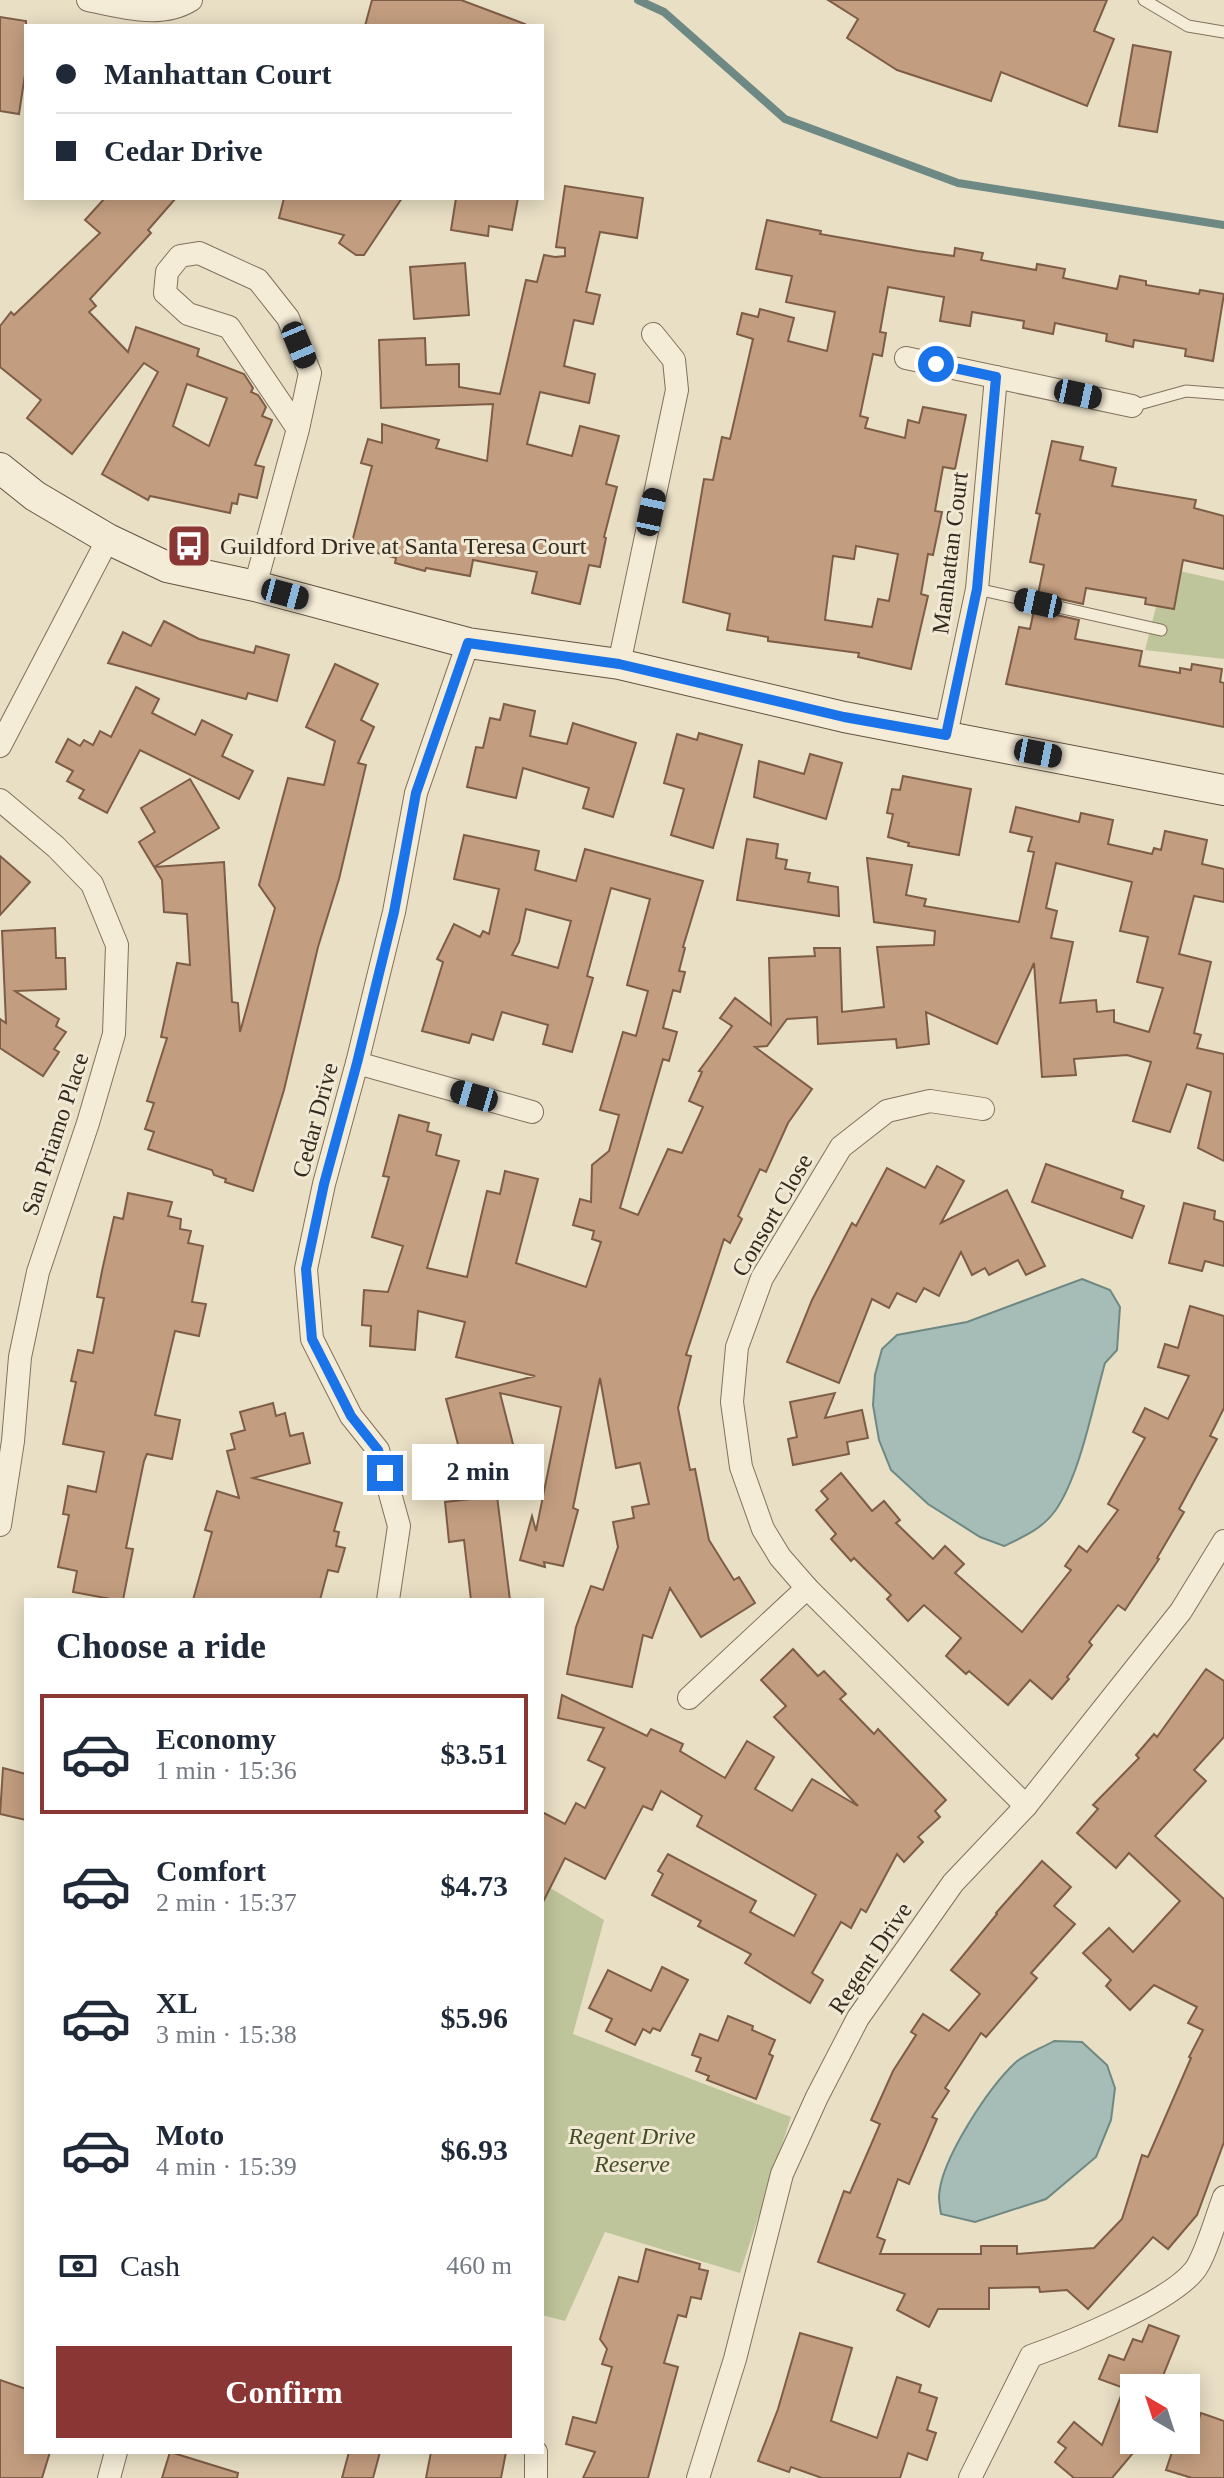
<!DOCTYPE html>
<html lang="en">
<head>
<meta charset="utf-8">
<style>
  :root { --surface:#fff; --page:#f6f6f7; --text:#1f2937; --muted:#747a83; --line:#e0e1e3; --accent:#8a3634 }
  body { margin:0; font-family:"Times New Roman",serif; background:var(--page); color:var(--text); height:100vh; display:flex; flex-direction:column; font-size:30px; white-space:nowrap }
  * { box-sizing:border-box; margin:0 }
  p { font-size:26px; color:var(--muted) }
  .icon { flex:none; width:44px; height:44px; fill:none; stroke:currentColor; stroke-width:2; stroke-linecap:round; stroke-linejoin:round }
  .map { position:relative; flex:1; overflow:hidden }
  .details { position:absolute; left:24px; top:1598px; width:520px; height:856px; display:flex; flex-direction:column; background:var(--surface); border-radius:0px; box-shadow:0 4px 20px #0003 }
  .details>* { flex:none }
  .banner { position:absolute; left:24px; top:24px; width:520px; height:176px; border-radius:0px; box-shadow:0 4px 20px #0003; display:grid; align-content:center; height:176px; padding:0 32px; background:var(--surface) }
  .needle { width:52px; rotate:321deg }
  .buttons { position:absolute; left:1120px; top:2374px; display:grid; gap:16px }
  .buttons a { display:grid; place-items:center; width:80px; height:80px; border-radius:0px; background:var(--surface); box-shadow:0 4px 20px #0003; font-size:40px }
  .end { position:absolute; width:36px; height:36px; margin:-18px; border:10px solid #1a73e8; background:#fff; box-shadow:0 0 0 4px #fff }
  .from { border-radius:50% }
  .bubble { position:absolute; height:56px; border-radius:0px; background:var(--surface); box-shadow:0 4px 20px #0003; font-size:26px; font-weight:700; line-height:56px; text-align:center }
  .car { position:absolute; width:24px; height:48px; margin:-24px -12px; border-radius:10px; box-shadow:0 0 6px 2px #0007; background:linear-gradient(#222 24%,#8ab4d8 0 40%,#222 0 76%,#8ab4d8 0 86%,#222 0) }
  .banner b { display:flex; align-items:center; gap:28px; height:76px; font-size:30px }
  .banner b+b { border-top:2px solid var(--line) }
  .banner i { width:20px; height:20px; background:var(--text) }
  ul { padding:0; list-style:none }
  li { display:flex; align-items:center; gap:24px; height:120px; margin:0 16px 12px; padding:0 16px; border:4px solid transparent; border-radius:0px }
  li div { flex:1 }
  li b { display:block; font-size:30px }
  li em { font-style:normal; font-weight:700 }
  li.selected { border-color:var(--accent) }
  li>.icon { width:72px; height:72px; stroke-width:1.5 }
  h2 { padding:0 32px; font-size:36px; line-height:96px }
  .pay { display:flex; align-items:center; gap:20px; height:88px; padding:0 32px; font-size:30px }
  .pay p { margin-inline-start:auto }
  .action { display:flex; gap:16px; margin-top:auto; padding:16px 32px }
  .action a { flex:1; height:92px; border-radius:0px; background:var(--accent); color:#fff; font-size:32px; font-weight:700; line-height:92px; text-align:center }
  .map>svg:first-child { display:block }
</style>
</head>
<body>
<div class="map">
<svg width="1224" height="2478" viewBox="0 0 1224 2478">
  <rect width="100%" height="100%" fill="#e9dfc5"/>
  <g fill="#bfc59a">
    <path d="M1166 568 1224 581V659L1145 650Z"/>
    <path d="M542 1883 604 1920 573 2034 791 2117 740 2273 605 2232 565 2321 542 2315Z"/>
  </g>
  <g fill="#a6bcb6" stroke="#6e8983" stroke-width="2">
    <path d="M1082 1279 1110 1290 1120 1307 1117 1350 1105 1363C1093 1405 1080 1476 1055 1511 1042 1529 1023 1537 1004 1546L980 1537 928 1504 891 1470 879 1440 873 1405 875 1375 882 1349 897 1335 967 1322Z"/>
    <path d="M1054 2041 1082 2042 1107 2065 1115 2088 1111 2120 1096 2157 1046 2199 975 2222 941 2214C940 2208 939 2201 939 2196 941 2159 989 2087 1016 2062 1027 2053 1042 2048 1054 2041Z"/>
  </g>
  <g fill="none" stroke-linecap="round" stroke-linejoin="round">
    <path stroke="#6e8983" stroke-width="8" d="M638 0 664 12 785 119 958 183 1224 225"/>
  </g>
  <g fill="#c39d7f" stroke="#7e5d46" stroke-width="2" fill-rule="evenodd">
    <path d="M372 0H461L525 24 524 26H365Z"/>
    <path d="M828 0H1107L1094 31 1114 39 1087 106 1001 72 991 101 897 70 847 38 858 19Z"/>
    <path d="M0 17 26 21V68L19 114 0 111Z"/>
    <path d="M1133 45 1171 52 1157 132 1119 126Z"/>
    <path d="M565 186 643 198 637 238 600 232 586 292 600 295 593 324 574 320 564 366 595 374 589 403 540 392 527 444 572 456 580 426 619 436 606 484 617 487 604 537 606 538 600 567 589 565 580 604 532 593 537 572 473 560 470 576 426 568 425 571 395 563 396 558 363 549 364 545 352 542 372 466 361 463 368 439 382 443V424L439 440 436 448 487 461 493 404 381 408 379 340 425 338 426 365 459 364V387L500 394 526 280 537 282 544 255 555 257 565 256V248L556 247Z"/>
    <path d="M105 198H176L148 230 151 233 90 299 96 306 89 312 128 352 136 327 199 349 197 356 244 374 253 388 251 392 258 395 266 407 262 416 272 420 255 465 264 467 257 498 239 494 237 504 232 503 230 513 150 496 148 500 102 474 158 372 144 363 72 454 27 418 41 400 0 367V326L11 312 14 315 100 233 85 220ZM187 384 227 398 209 446 173 426Z"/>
    <path d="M284 198H402L364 255H356L339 243 344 235 279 218Z"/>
    <path d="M456 198H518L512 230 489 226 488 236 451 230Z"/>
    <path d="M767 220 821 231 820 234 917 251 954 256 955 248 983 253 981 260 1036 270 1037 264 1065 269 1063 278 1117 289 1120 276 1146 281V285L1199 294 1200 290 1224 294 1213 361 1185 356 1186 349 1134 340 1133 347 1106 341 1107 334 1055 323 1053 334 1023 328 1024 321 972 312 970 326 940 321 944 297 888 287 880 332 886 333 882 356 873 354 860 416 868 418 865 428 905 438 908 420 919 423 923 407 966 415 955 469 943 467 935 511 942 512 933 555 928 554 921 594 928 596 911 669 858 657 859 653 768 641V637L727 630 730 614 683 602 704 479 713 480 722 437 730 439 753 339 737 334 742 313 758 317 760 309 794 318 788 341 827 351 835 312 786 302 792 276 756 269ZM856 546 898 554 889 601 878 599 872 627 825 620 833 556 854 559Z"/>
    <path d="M465 263 469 315 414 319 410 267Z"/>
    <path d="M1052 441 1083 447 1080 460 1116 468 1112 486 1196 500 1194 508 1224 516V569L1183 560 1174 609 1145 604 1146 598 1086 588 1083 604 1038 594 1044 565 1030 562 1040 514 1036 513Z"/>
    <path d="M1034 610 1079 620 1075 639 1142 651 1139 666 1180 673V668L1191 670 1192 664 1222 669 1220 682 1224 683V727L1006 684 1019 627 1030 629Z"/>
    <path d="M164 621 199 639 254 653 256 646 289 655 277 701 248 693 246 699 108 663 123 632 151 646Z"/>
    <path d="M335 664 378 684 361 720 374 727 358 763 366 765 339 879 318 947 284 1090 253 1191 225 1182 226 1179 214 1175 212 1170 148 1149 154 1132 145 1129 154 1103 147 1101 167 1038 161 1037 177 963 190 965 187 914 164 912 162 880 139 842 155 832 141 808 190 779 219 828 154 867 224 862 232 1002 238 1003 240 1032 275 908 259 885 288 778 324 785 335 741 306 727Z"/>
    <path d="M136 687 159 699 152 713 195 735 202 720 232 735 222 756 253 771 239 799 140 750 107 813 79 798 84 790 67 781 73 771 56 762 68 739 80 746 84 740 93 745 100 731 111 737Z"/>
    <path d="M504 704 535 711 530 736 567 744 573 723 636 743 613 817 583 808 589 788 523 768 516 798 467 787 476 747 483 748 490 718 500 720Z"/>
    <path d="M699 733 742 745 713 848 671 835 684 789 664 783 677 734 697 740Z"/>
    <path d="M810 754 842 763 826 819 754 797 759 761 804 774Z"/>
    <path d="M903 776 971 789 959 855 908 846 909 843 888 837 893 814 887 813 892 789 900 790Z"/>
    <path d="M1016 807 1079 822 1081 813 1113 820 1108 844 1152 854 1154 848 1161 850 1165 831 1207 840 1202 864 1224 869V902L1194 896 1179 954 1211 962 1194 1033 1201 1035 1197 1048 1224 1054V1161L1198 1148 1211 1092 1187 1084 1170 1132 1133 1121 1151 1062 1127 1055 1074 1059 1076 1075 1042 1077 1034 963 997 1044 926 1012 929 1044 897 1048 896 1039 818 1044 817 1017 787 1019 767 1046 755 1047 812 1089 788 1123 766 1172 760 1169 738 1216 742 1219 730 1243 724 1239 686 1355 691 1356 678 1408 690 1470 695 1469 709 1540 734 1580 739 1577 755 1603 701 1637 670 1588 652 1638 643 1635 632 1687 567 1674 576 1627 591 1586 603 1590 618 1547 613 1522 634 1518 632 1507 649 1504 640 1463 616 1468 600 1378 573 1508 578 1510 563 1566 544 1562 545 1567 520 1560 532 1516 536 1531 561 1407 500 1393 514 1448 494 1453 495 1459 464 1467 446 1399 535 1376 456 1357 465 1322 418 1311 415 1350 370 1346 371 1326 362 1325 364 1290 388 1292 403 1246 372 1237 389 1177 383 1176 399 1115 429 1123 427 1131 441 1135 436 1155 459 1161 427 1268 467 1277 487 1191 500 1194 505 1171 538 1179 516 1263 586 1287 601 1242 592 1239 594 1231 573 1225 580 1199 591 1202 592 1165 609 1151 619 1115 600 1110 623 1032 636 1036 648 991 627 985 650 899 611 888 587 976 593 978 572 1052 543 1044 548 1025 502 1012 493 1040 472 1034 469 1043 422 1031 443 962 437 959 454 924 480 937 483 931 489 934 499 889 454 879 464 835 539 851 535 870 576 881 585 849 703 881 683 947 685 948 679 971 685 972 680 992 673 990 663 1028 677 1032 669 1061 663 1059 620 1208 638 1215 668 1149 682 1153 703 1107 689 1101 702 1072 699 1071 732 1026 720 1018 735 998 771 1025 769 958 815 956 814 948H840L842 1012 884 1007 877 947 934 945 935 931 874 922 867 858 912 865 906 895 926 899 924 906 1019 922 1034 852 1028 851 1032 837 1010 832ZM1056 863 1132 882 1120 931 1148 937 1137 982 1163 988 1149 1032 1114 1022V1010L1097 1012 1096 1000 1060 1003 1073 942 1051 938 1057 911 1046 908ZM526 909 571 921 558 968 512 955 519 942Z"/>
    <path d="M747 839 778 844 776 858 787 860 785 869 810 873 808 882 838 887 839 916 737 900Z"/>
    <path d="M0 856 30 882 0 915Z"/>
    <path d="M55 928 56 958H65L66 989 15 991 59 1019 56 1026 66 1032 54 1049 59 1052 43 1076 0 1048V1019L6 1023 2 931Z"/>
    <path d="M1046 1164 1123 1191 1121 1198 1144 1206 1132 1238 1032 1202Z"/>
    <path d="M937 1166 964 1181 941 1223 1007 1190 1045 1266 1026 1275 1018 1260 989 1275 985 1268 972 1275 961 1252 939 1296 924 1288 916 1302 897 1293 889 1308 872 1299 839 1383 787 1362 812 1300 852 1223 856 1226 887 1168 925 1188Z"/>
    <path d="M128 1193 172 1202 168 1216 181 1219 180 1229 191 1231 188 1243 203 1246 192 1302 206 1304 199 1336 175 1331 155 1415 180 1420 172 1459 147 1454 144 1461 126 1548 133 1549 123 1600H116L73 1592 77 1571 58 1567 69 1515 63 1514 68 1486 96 1492 104 1452 63 1444 76 1382 71 1381 78 1350 93 1353 104 1298 97 1297 102 1271 114 1217 123 1219Z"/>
    <path d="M1184 1203 1215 1211 1214 1219 1224 1222V1266L1205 1261 1202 1271 1169 1263Z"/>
    <path d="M1190 1306 1224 1316V1408L1210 1436 1217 1439 1179 1509 1184 1512 1157 1558 1159 1559 1125 1610 1118 1605 1089 1642 1092 1645 1067 1677 1069 1679 1052 1699 1030 1680 1008 1705 969 1671 966 1674 946 1656 961 1638 924 1605 908 1621 887 1599 891 1595 854 1558 851 1561 831 1539 836 1534 816 1510 828 1499 821 1491 841 1473 872 1511 884 1501 900 1520 896 1523 933 1559 945 1546 964 1564 955 1573 1022 1632 1071 1570 1065 1566 1079 1546 1087 1552 1118 1510 1108 1504 1145 1438 1133 1432 1145 1408 1168 1419 1189 1376 1158 1367 1165 1344 1178 1348Z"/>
    <path d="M835 1393 825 1418 862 1410 868 1438 847 1442 849 1454 793 1465 788 1439 797 1437 790 1402Z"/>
    <path d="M273 1403 276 1416 285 1413 290 1436 303 1433 310 1463 253 1478 342 1503 334 1531 339 1532 336 1546 345 1548 338 1572 328 1570 320 1600H193L212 1532 205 1530 217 1491 239 1498 227 1451 235 1449 231 1434 245 1430 240 1412Z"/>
    <path d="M497 1496 510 1600H471L464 1540 449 1542 445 1502Z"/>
    <path d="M793 1649 818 1676 824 1671 846 1694 840 1699 874 1734 878 1729 946 1800 935 1811 940 1817 918 1837 923 1842 904 1862 897 1854 866 1912 861 1909 851 1928 841 1922 812 1973 823 1980 810 2003 745 1963 751 1954 698 1926 701 1921 652 1895 663 1874 658 1871 668 1854 756 1901 750 1912 794 1936 816 1895 697 1826 702 1816 661 1791 652 1810 643 1806 605 1879 565 1858 542 1904V1812L565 1824 576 1803 585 1808 605 1768 588 1760 604 1728 558 1718 562 1695 647 1736 651 1729 683 1744 680 1751 725 1778 747 1741 774 1757 755 1789 792 1811 812 1779 858 1806 774 1717 786 1706 761 1680Z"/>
    <path d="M1206 1669 1224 1681V1737L1194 1770 1206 1781 1155 1836 1224 1899V2142L1197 2215 1168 2249 1153 2237 1088 2309 1067 2290 1040 2292 1039 2287 989 2288V2309H938L929 2327 897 2310 905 2294 818 2262 844 2191 850 2193 880 2124 871 2120 893 2071 916 2035 911 2032 923 2014 949 2031 980 1994 951 1970 997 1914 996 1913 1042 1861 1071 1887 1054 1906 1075 1924 1031 1973 1037 1978 986 2037 981 2033 945 2088 949 2091 932 2117 937 2119 909 2184 898 2179 877 2237 885 2240 880 2254H981V2246H1017V2254L1094 2248 1122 2219 1142 2155 1148 2157 1191 2058 1189 2057 1203 2030 1188 2023 1197 2007 1154 1985 1130 2010 1106 1986 1111 1980 1083 1953 1109 1928 1133 1952 1180 1901 1129 1853 1116 1868 1077 1833 1098 1809 1093 1805 1139 1758 1136 1755 1154 1734 1157 1737Z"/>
    <path d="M3 1768 26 1774V1820L0 1814Z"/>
    <path d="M662 1967 688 1980 660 2031 653 2028 650 2033 643 2029 635 2045 606 2031 612 2019 589 2008 608 1970 651 1991Z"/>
    <path d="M728 2016 753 2026 752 2030 775 2040 769 2054 773 2056 756 2099 707 2080 709 2076 696 2071 701 2058 692 2055 700 2034 718 2041Z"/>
    <path d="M646 2249 700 2264 699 2269 708 2271 701 2299 691 2297 686 2317 678 2315 664 2363 678 2367 648 2478H583L595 2452 566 2444 573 2417 596 2423 612 2367 602 2364 607 2349 600 2339 619 2277 638 2282Z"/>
    <path d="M1149 2325 1179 2336 1158 2388H1134V2452L1112 2478H1074L1055 2462 1066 2448 1058 2442 1074 2422 1102 2445 1124 2388 1099 2379 1109 2355 1124 2360 1133 2339 1142 2342Z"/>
    <path d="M800 2333 852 2348 831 2421 877 2438 897 2377 921 2385 919 2392 937 2398 927 2430 936 2433 927 2460 908 2453 900 2478H822L791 2467 789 2472 758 2461 778 2409Z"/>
    <path d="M0 2380 26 2389V2452H50L42 2478H0Z"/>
    <path d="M1201 2413 1224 2421V2478H1192L1166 2470 1176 2440 1191 2441Z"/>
    <path d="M170 2452 238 2473 237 2478H162Z"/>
    <path d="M349 2452H380L373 2478H342Z"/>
    <path d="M431 2452H506L501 2478H426Z"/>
  </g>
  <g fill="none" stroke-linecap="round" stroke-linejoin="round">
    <g stroke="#81715d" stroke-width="13">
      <g id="lane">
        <path d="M1144 0 1188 26 1224 32"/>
        <path d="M1132 406 1186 391 1224 394"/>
        <path d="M977 589 1161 630"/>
      </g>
    </g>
    <g stroke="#81715d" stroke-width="24">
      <g id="street">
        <path d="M88 0C121 7 161 19 191 0"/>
        <path d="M906 358 1132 406"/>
        <path d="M255 586 298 429 229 327 188 314 165 293 167 272 180 256 199 253 258 280 288 318 310 373 298 429"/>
        <path d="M619 664 677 390 674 360 653 334"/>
        <path d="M946 735 977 589 996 377"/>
        <path d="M0 746 108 539"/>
        <path d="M0 800 56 847 92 884 117 945 114 1034 88 1123 38 1272 20 1357 13 1441 0 1525"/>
        <path d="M357 1063 532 1112"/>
        <path d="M983 1109 930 1101 887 1111 841 1147 762 1278 737 1347 732 1402 741 1467 763 1529 780 1557 807 1588 1026 1806"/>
        <path d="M388 1600 399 1526 378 1450 351 1416 312 1339 306 1269 324 1184 357 1063 394 912 416 793 468 643"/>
        <path d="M689 1698 807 1588"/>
        <path d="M536 2452V2478"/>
        <path d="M109 2478 116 2452"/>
        <path d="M698 2478 735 2359 782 2174 817 2097 858 2018 953 1883 1026 1806 1181 1611 1224 1541"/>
        <path d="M970 2478 1031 2356C1071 2342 1168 2303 1194 2271 1205 2258 1217 2215 1224 2197"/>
      </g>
    </g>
    <g stroke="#635340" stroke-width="32">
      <path id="secondary" d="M0 468 35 496 108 539 167 567 255 586 468 643 619 664 844 717 1224 790"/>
    </g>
    <use href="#lane" stroke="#f5ecd7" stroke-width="11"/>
    <use href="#street" stroke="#f5ecd7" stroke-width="22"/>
    <use href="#secondary" stroke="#f5ecd7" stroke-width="30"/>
  </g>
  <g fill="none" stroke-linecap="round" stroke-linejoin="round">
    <path stroke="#1a73e8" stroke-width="10" d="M385 1473 378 1450 351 1416 312 1339 306 1269 324 1184 357 1063 394 912 416 793 468 643 619 664 844 717 946 735 977 589 996 377 936 364"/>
  </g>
  <defs>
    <g id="bus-square" transform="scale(2.3)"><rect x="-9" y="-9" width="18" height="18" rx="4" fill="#8a3634" stroke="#f1e9d3"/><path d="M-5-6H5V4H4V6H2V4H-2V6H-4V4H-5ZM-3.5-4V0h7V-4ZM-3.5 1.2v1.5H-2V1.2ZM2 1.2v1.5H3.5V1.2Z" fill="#fff"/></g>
  </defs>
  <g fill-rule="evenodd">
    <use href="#bus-square" x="189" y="546"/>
  </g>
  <g text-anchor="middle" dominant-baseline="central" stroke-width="6" stroke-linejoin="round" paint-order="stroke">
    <g font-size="24" fill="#33291f" stroke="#f1e9d3" text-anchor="start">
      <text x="220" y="546">Guildford Drive at Santa Teresa Court</text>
    </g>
    <g font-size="24" fill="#33291f" stroke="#f1e9d3">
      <text transform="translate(950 553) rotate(-83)">Manhattan Court</text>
      <text transform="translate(315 1120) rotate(-75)">Cedar Drive</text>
      <text transform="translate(55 1134) rotate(-72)">San Priamo Place</text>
      <text transform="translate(772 1215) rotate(-60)">Consort Close</text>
      <text transform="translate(870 1958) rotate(-56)">Regent Drive</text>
    </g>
    <g font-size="24" font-style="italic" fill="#434d28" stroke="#f1e9d3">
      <text x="632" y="2136">Regent Drive<tspan x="632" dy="28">Reserve</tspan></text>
    </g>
  </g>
</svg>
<div class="buttons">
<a><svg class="needle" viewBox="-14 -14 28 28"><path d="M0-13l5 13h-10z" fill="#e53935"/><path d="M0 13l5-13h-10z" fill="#747a83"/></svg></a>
</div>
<i class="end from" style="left:936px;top:364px"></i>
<i class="end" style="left:385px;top:1473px"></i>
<div class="bubble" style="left:412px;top:1444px;width:132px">2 min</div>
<i class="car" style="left:299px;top:345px;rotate:157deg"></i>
<i class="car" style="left:1078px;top:394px;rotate:102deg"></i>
<i class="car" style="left:651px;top:512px;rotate:12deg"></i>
<i class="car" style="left:285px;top:594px;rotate:105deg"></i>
<i class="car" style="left:1038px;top:603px;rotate:282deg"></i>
<i class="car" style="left:1038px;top:753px;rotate:101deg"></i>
<i class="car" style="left:474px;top:1096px;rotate:286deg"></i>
<div class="banner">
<b><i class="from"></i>Manhattan Court</b>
<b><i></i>Cedar Drive</b>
</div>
<section class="details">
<h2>Choose a ride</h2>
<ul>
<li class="selected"><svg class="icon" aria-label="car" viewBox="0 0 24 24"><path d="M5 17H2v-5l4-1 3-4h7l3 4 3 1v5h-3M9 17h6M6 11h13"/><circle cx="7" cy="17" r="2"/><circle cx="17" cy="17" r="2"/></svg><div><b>Economy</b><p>1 min · 15:36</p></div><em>$3.51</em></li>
<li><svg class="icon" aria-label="car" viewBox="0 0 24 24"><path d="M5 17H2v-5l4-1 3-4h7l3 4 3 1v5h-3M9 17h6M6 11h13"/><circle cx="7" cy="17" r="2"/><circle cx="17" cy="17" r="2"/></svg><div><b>Comfort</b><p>2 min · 15:37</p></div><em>$4.73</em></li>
<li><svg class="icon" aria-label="car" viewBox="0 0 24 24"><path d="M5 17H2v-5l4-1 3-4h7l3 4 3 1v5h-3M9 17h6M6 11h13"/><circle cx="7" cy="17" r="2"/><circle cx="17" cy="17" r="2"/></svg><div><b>XL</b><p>3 min · 15:38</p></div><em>$5.96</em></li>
<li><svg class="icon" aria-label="car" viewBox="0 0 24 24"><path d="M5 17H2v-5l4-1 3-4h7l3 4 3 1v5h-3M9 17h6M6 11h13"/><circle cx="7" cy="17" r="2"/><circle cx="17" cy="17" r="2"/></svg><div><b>Moto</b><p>4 min · 15:39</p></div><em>$6.93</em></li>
</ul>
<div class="pay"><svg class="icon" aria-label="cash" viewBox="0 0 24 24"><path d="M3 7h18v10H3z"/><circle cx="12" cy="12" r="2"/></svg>Cash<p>460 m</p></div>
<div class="action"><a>Confirm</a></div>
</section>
</div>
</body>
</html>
